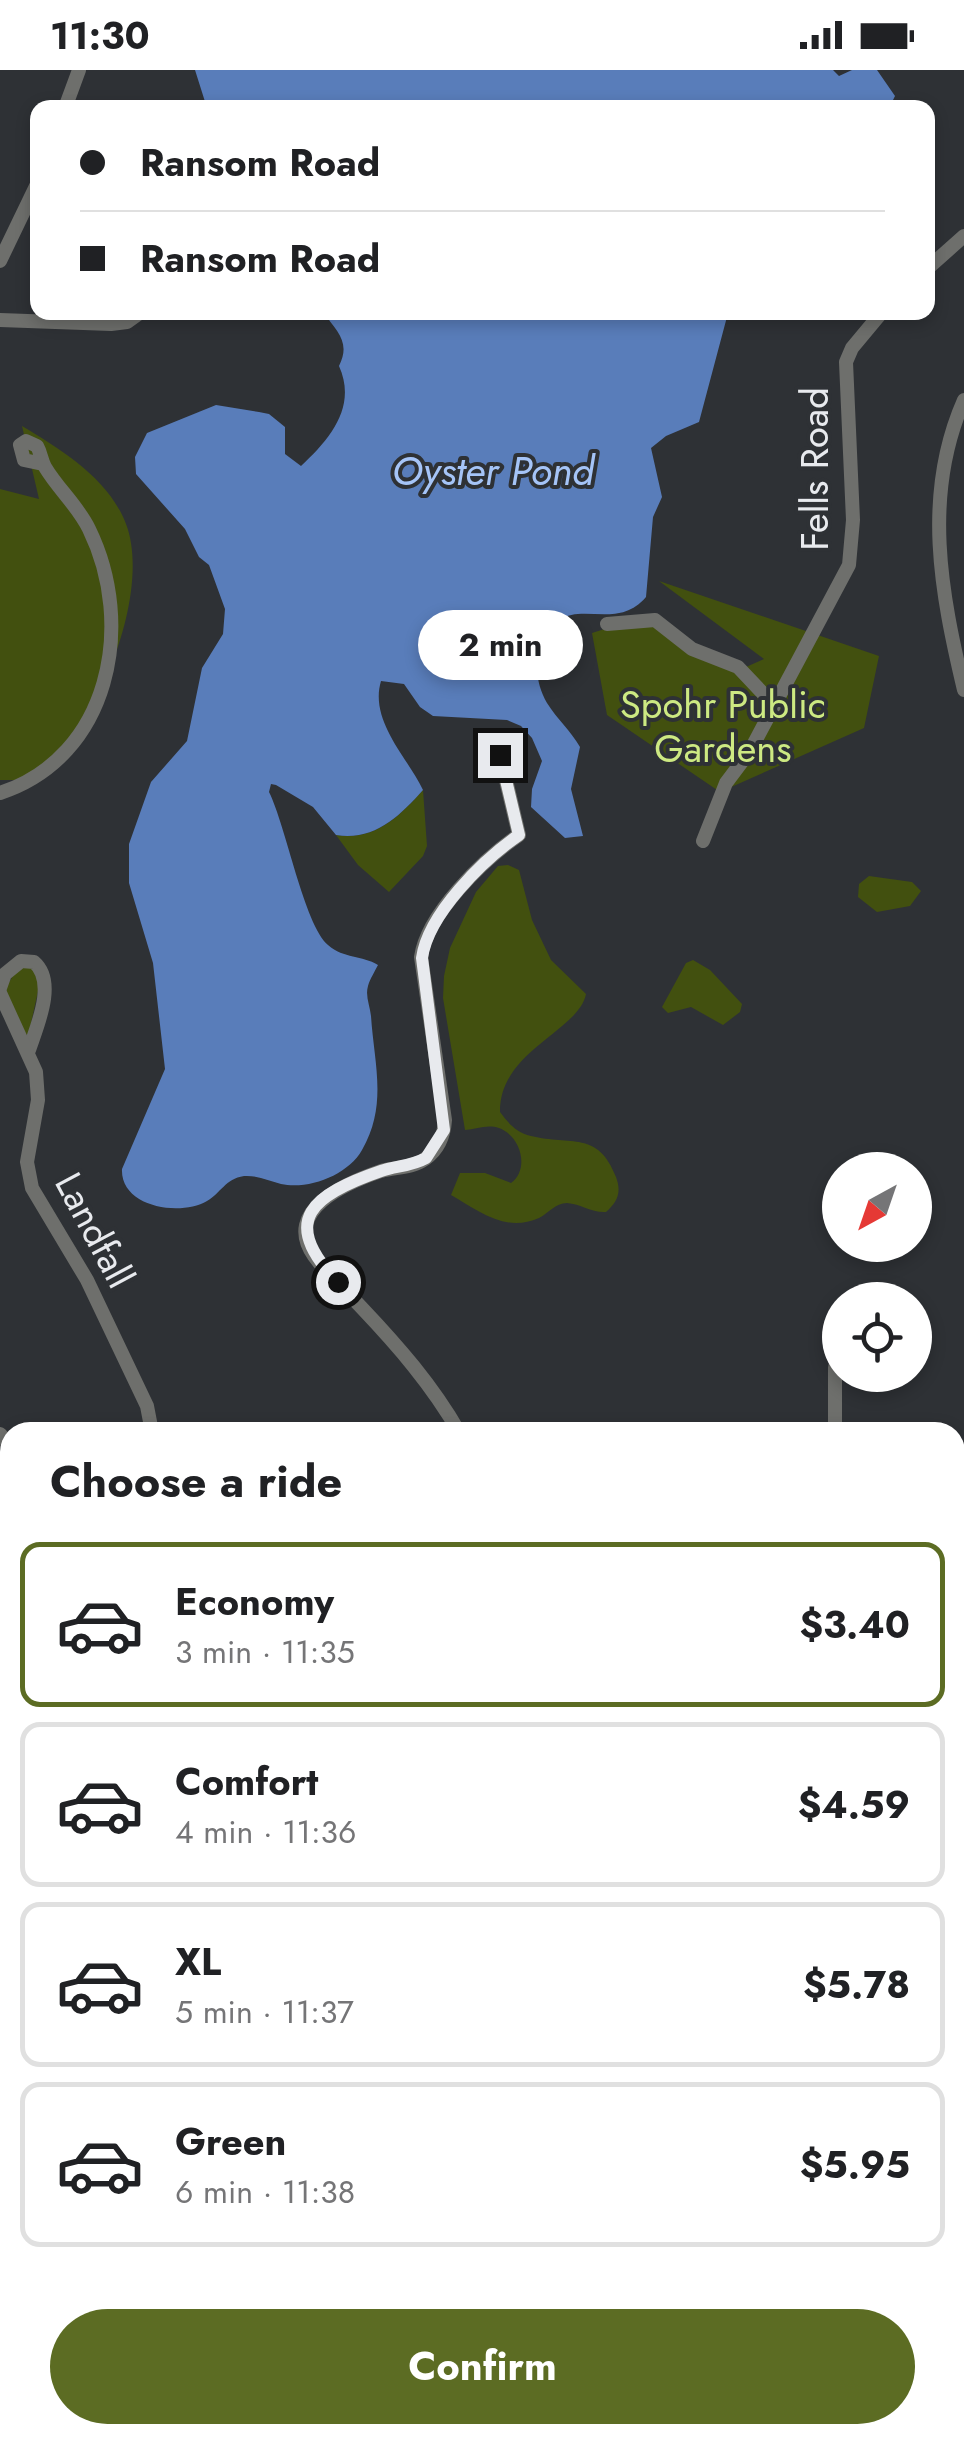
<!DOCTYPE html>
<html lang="en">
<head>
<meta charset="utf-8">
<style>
  :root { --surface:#fff; --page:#f6f6f6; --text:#202124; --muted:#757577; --line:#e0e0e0; --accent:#5c6c23 }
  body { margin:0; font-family:Jost,sans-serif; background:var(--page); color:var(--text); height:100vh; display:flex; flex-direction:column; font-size:38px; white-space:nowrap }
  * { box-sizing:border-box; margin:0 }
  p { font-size:32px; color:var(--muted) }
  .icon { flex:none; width:55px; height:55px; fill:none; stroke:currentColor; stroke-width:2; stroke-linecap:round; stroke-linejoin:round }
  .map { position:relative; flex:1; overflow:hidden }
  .details { position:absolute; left:0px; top:1352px; width:965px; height:1022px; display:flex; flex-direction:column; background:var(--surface); border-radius:30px 30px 0 0; box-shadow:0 5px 15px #0003 }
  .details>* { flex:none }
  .top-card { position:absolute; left:30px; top:30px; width:905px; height:220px; border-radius:20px; box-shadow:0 5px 15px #0003; display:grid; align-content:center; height:220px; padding:0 50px; background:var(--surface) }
  .needle { width:65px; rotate:220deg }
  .tools { position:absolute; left:822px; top:1082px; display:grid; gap:20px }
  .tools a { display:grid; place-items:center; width:110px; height:110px; border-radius:50%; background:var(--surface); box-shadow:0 5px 15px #0003; font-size:50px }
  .end { position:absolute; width:45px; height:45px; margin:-22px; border:12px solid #e8eaee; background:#111; box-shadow:0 0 0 5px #111 }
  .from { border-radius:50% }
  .bubble { position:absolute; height:70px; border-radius:35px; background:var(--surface); box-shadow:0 5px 15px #0003; font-size:32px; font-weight:700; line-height:70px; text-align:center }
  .top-card b { display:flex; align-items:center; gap:35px; height:95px; font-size:38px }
  .top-card b+b { border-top:2px solid var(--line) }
  .top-card i { width:25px; height:25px; background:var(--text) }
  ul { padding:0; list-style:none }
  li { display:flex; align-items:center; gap:30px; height:165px; margin:0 20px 15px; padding:0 30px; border:5px solid var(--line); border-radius:20px }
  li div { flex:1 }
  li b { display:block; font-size:38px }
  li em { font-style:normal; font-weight:700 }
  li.current { border-color:var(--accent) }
  li>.icon { width:90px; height:90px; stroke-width:1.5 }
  h2 { padding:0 50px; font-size:45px; line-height:120px }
  .button { display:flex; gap:20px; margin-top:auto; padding:20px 50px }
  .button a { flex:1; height:115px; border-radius:60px; background:var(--accent); color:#fff; font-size:40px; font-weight:700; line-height:115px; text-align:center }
  .status { display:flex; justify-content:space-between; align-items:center; height:70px; padding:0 50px; background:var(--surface); direction:ltr }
  .status svg { height:28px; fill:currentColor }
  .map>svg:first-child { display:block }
</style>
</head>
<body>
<div class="status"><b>11:30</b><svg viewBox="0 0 49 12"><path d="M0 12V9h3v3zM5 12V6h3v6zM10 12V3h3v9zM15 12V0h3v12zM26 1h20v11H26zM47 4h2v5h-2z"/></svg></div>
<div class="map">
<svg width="964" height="2373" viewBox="0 0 964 2373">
  <rect width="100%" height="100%" fill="#2e3135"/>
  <g fill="#42500f">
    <path d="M22 356C62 380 109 409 126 454 153 524 94 670 30 706 23 711 9 710 0 710V419L39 429Z"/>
    <path d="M659 511 879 586 864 658 720 722 607 645 592 563 633 550 666 558 737 601 764 589Z"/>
    <path d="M423 720 427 776 423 786 389 822 358 795 336 765C375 771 399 747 423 720Z"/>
    <path d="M508 795 519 800 532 850 551 890 586 924C579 961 499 981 500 1042 509 1054 516 1062 531 1066 571 1076 598 1060 616 1107 622 1123 617 1132 606 1142 592 1143 581 1134 567 1133 555 1133 549 1143 539 1148 505 1163 479 1141 451 1125L460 1103H485L511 1113C530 1099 521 1066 499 1058 487 1054 477 1059 465 1060L443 928 444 906 450 878 476 822 498 796Z"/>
    <path d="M869 806 912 812 921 821 910 836 877 842 858 827 859 814Z"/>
    <path d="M693 890 710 900 742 934 740 942 723 955 691 937 668 943 662 937 686 893Z"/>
    <path d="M31 896 40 912 28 967 8 935 6 917 18 898Z"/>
  </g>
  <g fill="#597dba">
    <path d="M195 0H833L839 6 852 0H877L895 26 889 38H207Z"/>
    <path d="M324 243H728L699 352 666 366 651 378 662 427 653 447 646 527C610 569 561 512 540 581 534 598 538 617 547 633 557 649 571 661 580 677L571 719 583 766 565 768 531 737 532 719 542 691 532 668 521 656 507 650 433 646 420 637 404 614 381 611C369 651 408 688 423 720 399 747 374 771 336 765L313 737 276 715 271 714 269 722C286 756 304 854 328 875 344 889 362 885 378 895 375 901 370 909 368 916 365 926 370 936 371 946 374 993 388 1035 362 1080 348 1105 309 1120 281 1114 269 1111 257 1105 244 1106 225 1109 221 1123 207 1131 180 1147 120 1137 122 1099L165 999 153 893 129 813V774L151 712 187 671 202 598 223 564 225 539 209 495 199 487 185 459 136 404 135 387 147 363 216 335 259 342 269 344 285 357V384L301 396C331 368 357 336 339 296 351 272 337 262 324 243Z"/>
    <path d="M955 1982 964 1984V2108L955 2110Z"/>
  </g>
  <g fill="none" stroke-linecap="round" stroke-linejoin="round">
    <g stroke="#6e6f6c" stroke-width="14">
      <path d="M65 38 79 0"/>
      <path d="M0 191 38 112"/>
      <path d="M928 198 964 166"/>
      <path d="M0 250 111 254 127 252 141 242"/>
      <path d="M964 330C922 425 941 523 964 620"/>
      <path d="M607 554 655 550 692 579 738 597 773 634"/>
      <path d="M0 723C110 687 136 555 89 459 78 436 58 419 45 397 41 390 41 383 37 376L26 371 20 375 24 390 43 394"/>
      <path d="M703 771 726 713 750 681 849 495 853 450 846 292 852 278 882 242"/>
      <path d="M0 918 5 904 21 891 34 892C57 912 37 956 29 980"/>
      <path d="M0 923 36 1002 38 1030 27 1092 32 1118 87 1210 147 1336 152 1362"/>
      <path d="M835 1297V1362"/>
      <path d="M459 1362C432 1315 398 1276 361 1237 345 1220 327 1204 314 1186 282 1140 346 1113 381 1101 395 1097 413 1098 425 1089 439 1079 444 1066 445 1050L421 887C427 844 483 790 519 765L500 685"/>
      <path d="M0 1364 10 1375"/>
      <path d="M955 2282 964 2285"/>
      <path d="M0 2365 4 2373"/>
      <path d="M214 2365 216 2373"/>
      <path d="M737 2365 744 2373"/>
    </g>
    <g stroke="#abada7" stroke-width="18">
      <path d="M955 1742 964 1734"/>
      <path d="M437 2373 449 2365"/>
    </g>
    <g stroke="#c3c5be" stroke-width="20">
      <path d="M955 1466 964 1465"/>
      <path d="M0 1469H10"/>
    </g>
  </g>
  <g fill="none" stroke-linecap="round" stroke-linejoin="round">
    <path stroke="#e8eaee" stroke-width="12" d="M338 1212C277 1150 314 1124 381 1101 396 1096 412 1096 426 1088L444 1060 422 888C428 844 483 790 519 765L500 685"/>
  </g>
  <g text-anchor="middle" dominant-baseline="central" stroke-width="8" stroke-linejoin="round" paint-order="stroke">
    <g font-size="38" fill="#e8eaee" stroke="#2e3135">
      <text transform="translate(814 399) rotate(-90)">Fells Road</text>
      <text transform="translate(95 1160) rotate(62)">Landfall</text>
    </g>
    <g font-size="38" fill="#cde982" stroke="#2e3135">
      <text x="723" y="634">Spohr Public<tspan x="723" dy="44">Gardens</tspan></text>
    </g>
    <g font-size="40" font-style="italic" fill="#a5c4f7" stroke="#2e3135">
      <text x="493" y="401">Oyster Pond</text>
    </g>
  </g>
</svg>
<div class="tools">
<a><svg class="needle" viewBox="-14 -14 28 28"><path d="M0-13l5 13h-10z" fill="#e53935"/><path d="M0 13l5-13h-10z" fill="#757577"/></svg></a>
<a><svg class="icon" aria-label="locate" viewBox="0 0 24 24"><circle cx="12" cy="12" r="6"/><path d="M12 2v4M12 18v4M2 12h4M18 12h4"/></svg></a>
</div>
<i class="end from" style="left:338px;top:1212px"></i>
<i class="end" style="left:500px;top:685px"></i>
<div class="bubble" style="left:418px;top:540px;width:165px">2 min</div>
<div class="top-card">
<b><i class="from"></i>Ransom Road</b>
<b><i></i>Ransom Road</b>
</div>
<section class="details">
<h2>Choose a ride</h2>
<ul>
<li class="current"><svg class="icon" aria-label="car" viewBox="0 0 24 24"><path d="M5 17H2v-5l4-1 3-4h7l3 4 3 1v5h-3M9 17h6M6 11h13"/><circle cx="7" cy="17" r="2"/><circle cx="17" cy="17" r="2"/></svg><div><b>Economy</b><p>3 min · 11:35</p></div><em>$3.40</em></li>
<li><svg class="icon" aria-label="car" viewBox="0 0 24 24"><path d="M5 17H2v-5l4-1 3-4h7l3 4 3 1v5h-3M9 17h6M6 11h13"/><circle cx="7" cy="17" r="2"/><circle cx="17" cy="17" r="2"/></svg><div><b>Comfort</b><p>4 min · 11:36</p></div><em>$4.59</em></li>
<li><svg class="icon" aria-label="car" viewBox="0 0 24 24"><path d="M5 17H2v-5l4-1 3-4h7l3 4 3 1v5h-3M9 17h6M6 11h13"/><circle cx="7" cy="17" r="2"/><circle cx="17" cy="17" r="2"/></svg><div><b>XL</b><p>5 min · 11:37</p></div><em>$5.78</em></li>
<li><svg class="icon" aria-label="car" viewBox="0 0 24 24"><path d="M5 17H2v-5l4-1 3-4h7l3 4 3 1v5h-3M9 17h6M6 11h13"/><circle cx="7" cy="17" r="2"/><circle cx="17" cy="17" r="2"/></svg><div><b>Green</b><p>6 min · 11:38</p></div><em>$5.95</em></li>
</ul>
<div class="button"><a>Confirm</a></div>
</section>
</div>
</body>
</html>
